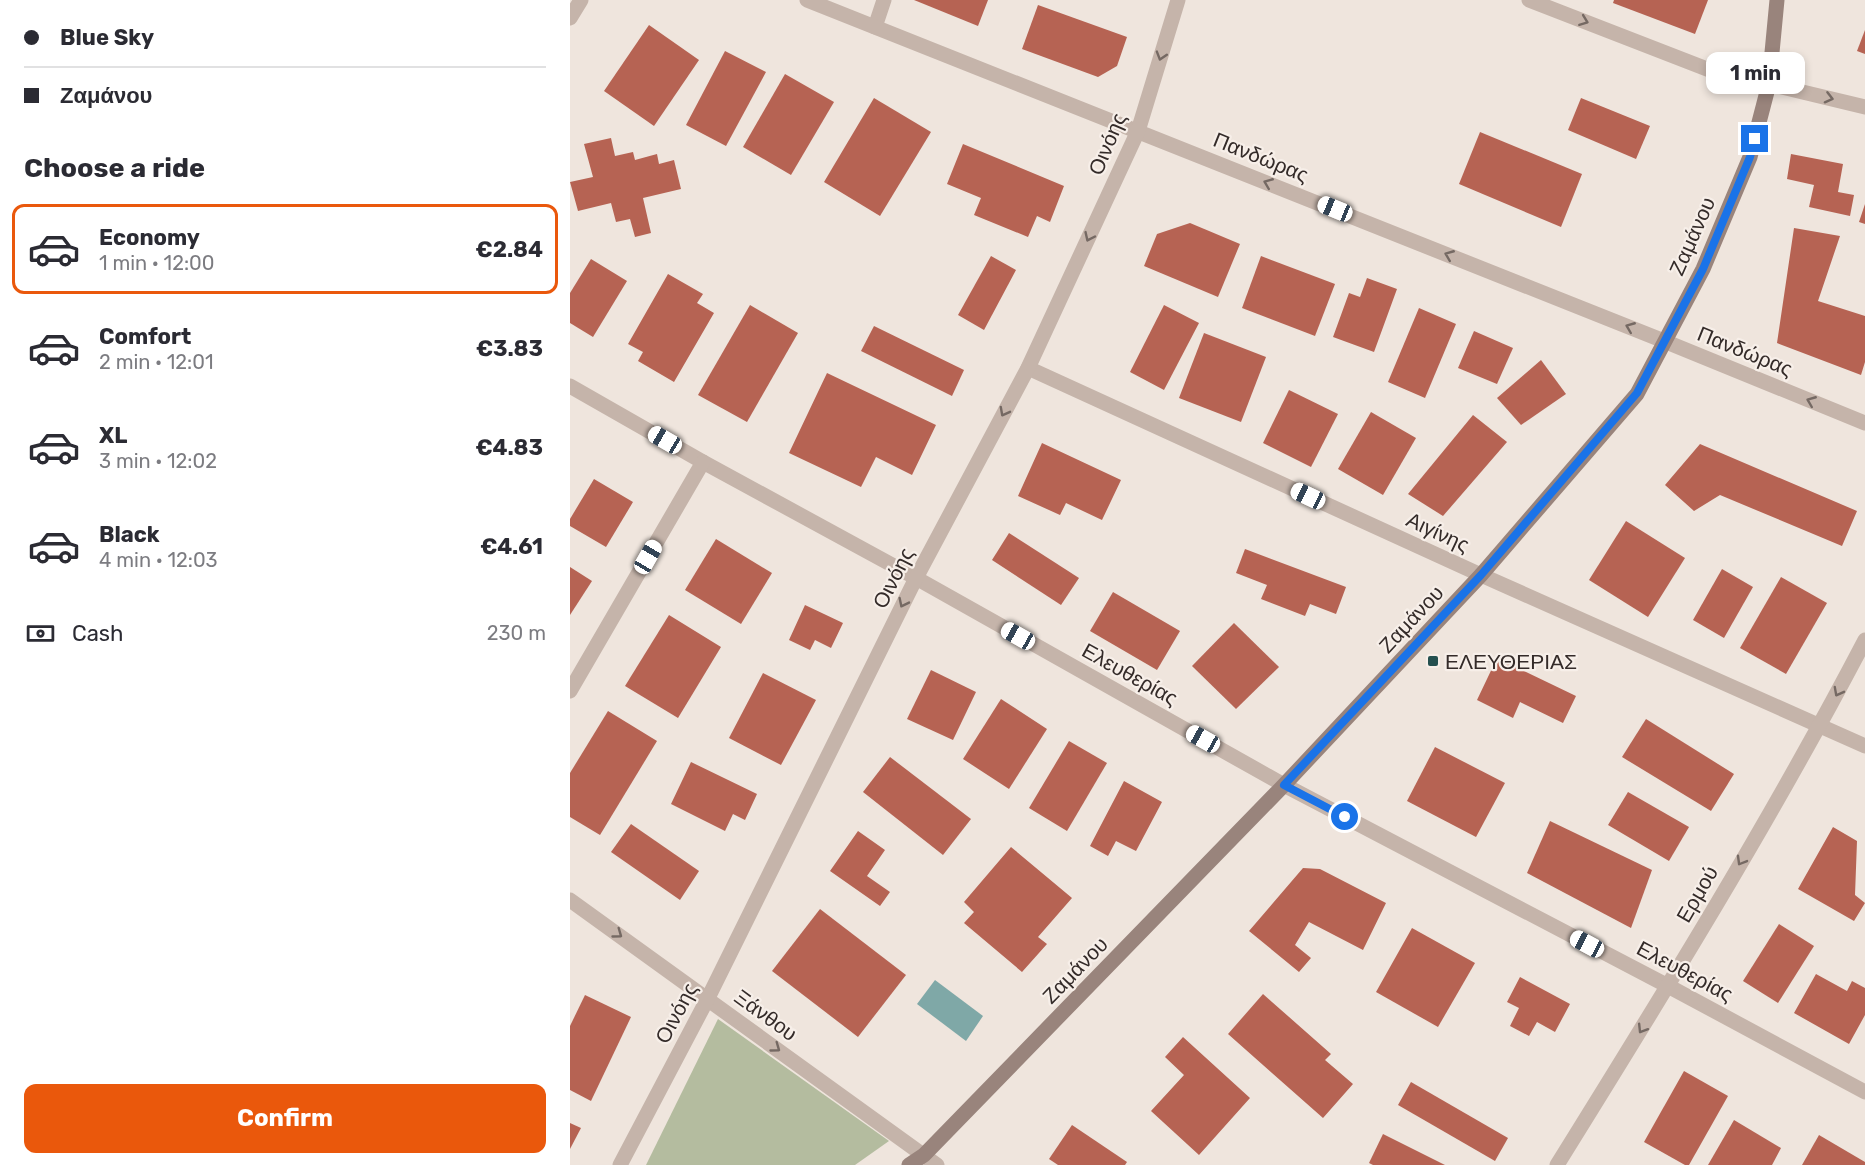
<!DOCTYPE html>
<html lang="en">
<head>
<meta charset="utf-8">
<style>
  :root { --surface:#fff; --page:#f2f2f3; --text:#2b2b33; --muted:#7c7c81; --line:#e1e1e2; --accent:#ea580c }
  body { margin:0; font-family:Rubik,sans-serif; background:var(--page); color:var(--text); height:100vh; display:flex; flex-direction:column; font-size:22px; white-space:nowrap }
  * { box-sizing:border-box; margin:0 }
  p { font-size:20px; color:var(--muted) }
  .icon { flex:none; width:33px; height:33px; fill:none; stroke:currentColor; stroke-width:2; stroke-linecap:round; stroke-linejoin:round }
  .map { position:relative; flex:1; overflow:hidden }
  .sheet { display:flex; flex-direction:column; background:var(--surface); width:570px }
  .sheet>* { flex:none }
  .guide { display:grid; align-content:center; height:132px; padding:0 24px; background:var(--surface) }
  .end { position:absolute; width:27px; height:27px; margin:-14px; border:8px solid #1a73e8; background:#fff; box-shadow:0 0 0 3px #fff }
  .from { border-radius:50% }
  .bubble { position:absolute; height:42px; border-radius:12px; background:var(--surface); box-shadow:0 3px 9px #0003; font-size:20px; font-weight:700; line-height:42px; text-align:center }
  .car { position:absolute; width:18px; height:36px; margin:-18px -9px; border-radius:8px; box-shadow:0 0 4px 2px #0007; background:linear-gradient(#fff 24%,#345 0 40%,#fff 0 76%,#345 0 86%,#fff 0) }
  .guide b { display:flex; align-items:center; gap:21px; height:57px; font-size:22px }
  .guide b+b { border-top:2px solid var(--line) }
  .guide i { width:15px; height:15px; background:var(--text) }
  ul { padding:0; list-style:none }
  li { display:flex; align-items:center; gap:18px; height:90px; margin:0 12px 9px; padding:0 12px; border:3px solid transparent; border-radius:12px }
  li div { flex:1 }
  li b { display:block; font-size:22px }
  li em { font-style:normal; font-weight:700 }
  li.selected { border-color:var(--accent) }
  li>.icon { width:54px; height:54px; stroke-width:1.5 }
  h2 { padding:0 24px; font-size:27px; line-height:72px }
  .pay { display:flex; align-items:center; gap:15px; height:66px; padding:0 24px; font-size:22px }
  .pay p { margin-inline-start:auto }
  .primary-button { display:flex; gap:12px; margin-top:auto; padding:12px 24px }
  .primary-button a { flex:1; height:69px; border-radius:12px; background:var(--accent); color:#fff; font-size:24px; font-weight:700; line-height:69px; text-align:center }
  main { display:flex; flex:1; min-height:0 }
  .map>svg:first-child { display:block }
</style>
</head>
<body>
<main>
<section class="sheet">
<div class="guide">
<b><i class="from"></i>Blue Sky</b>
<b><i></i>Ζαμάνου</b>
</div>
<h2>Choose a ride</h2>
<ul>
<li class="selected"><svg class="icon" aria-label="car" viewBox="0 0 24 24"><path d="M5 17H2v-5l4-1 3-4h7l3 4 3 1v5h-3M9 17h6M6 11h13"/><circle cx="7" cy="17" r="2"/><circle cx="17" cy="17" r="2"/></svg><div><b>Economy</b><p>1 min · 12:00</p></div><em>€2.84</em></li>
<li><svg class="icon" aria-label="car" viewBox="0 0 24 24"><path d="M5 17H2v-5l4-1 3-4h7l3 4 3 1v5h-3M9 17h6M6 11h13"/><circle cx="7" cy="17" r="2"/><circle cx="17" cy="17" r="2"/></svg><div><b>Comfort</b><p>2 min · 12:01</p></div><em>€3.83</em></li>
<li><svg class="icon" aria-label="car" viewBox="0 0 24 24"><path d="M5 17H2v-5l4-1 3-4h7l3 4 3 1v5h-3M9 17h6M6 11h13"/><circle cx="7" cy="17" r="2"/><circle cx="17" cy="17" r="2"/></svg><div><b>XL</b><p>3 min · 12:02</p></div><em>€4.83</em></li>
<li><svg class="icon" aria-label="car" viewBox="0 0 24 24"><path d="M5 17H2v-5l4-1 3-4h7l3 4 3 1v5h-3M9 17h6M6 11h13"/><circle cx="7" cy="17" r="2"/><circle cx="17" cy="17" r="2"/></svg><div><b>Black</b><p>4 min · 12:03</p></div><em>€4.61</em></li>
</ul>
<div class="pay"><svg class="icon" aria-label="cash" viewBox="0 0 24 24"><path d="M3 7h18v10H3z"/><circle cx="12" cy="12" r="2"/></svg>Cash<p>230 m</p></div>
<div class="primary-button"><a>Confirm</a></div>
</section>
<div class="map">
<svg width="1295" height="1165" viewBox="0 0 1295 1165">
  <rect width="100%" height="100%" fill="#efe5dd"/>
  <path fill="#b4bc9f" d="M148 1019 319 1141 285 1165H76Z"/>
  <path fill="#7fa8a7" d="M365 980 413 1016 396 1041 347 1004Z"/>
  <g fill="#b66353">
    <path d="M344 0H418L408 26Z"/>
    <path d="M1044 0H1138L1125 34 1043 3Z"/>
    <path d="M468 5 557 37 547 66 528 77 452 49Z"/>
    <path d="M79 25 129 60 84 126 34 91Z"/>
    <path d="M1295 30V54L1287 51Z"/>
    <path d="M155 51 196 72 156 146 116 125Z"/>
    <path d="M215 74 264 102 221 175 173 147Z"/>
    <path d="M304 98 361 132 310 216 254 182Z"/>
    <path d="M1011 98 1080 126 1066 159 998 130Z"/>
    <path d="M910 132 1012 174 991 227 889 184Z"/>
    <path d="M41 138 45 156 63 152 65 160 87 154 89 164 104 160 111 189 73 198 81 233 65 237 60 219 46 222 41 203 8 211 0 182 23 177 14 144Z"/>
    <path d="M393 144 494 186 480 222 467 216 458 237 404 215 411 198 377 184Z"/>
    <path d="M1221 154 1273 164 1268 192 1284 195 1280 216 1239 207 1244 185 1217 179Z"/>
    <path d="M1295 204V224L1289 222Z"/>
    <path d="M620 223 670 244 648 297 574 266 587 234Z"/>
    <path d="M1224 228 1270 236 1248 301 1295 316V362L1291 375 1207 343Z"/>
    <path d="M421 256 446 270 414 330 388 315Z"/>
    <path d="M691 256 765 284 745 336 672 308Z"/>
    <path d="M21 259 57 281 23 337 0 323V293Z"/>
    <path d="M98 274 133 294 127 303 144 313 104 382 68 361 73 352 58 344Z"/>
    <path d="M797 278 827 289 804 352 763 337 779 293 790 297Z"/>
    <path d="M180 305 228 333 177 422 128 395Z"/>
    <path d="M594 305 629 323 594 390 560 372Z"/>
    <path d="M849 308 886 324 855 398 818 382Z"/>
    <path d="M304 326 394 370 382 396 291 351Z"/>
    <path d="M904 331 943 348 927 384 888 368Z"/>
    <path d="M634 333 696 357 671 422 609 398Z"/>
    <path d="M971 360 996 394 951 425 927 398Z"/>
    <path d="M257 373 366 425 342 475 306 457 291 487 219 453Z"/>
    <path d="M719 390 768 414 741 467 693 443Z"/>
    <path d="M801 412 846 438 813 495 768 469Z"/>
    <path d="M903 415 937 442 873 516 838 494Z"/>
    <path d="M472 443 551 480 532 520 496 503 490 515 448 496Z"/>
    <path d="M1130 444 1287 511 1272 546 1150 495 1124 511 1095 485Z"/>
    <path d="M24 479 63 502 36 547 0 526V519Z"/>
    <path d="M1056 521 1115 558 1078 617 1019 580Z"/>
    <path d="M439 533 509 578 491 605 422 560Z"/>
    <path d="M146 539 202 573 171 624 115 590Z"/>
    <path d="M675 549 776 587 766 614 740 604 735 616 691 599 697 585 666 573Z"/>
    <path d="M0 567 22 581 0 615Z"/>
    <path d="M1152 569 1183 587 1154 638 1123 620Z"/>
    <path d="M1211 577 1257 603 1216 674 1170 648Z"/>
    <path d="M543 592 610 631 587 670 520 631Z"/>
    <path d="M235 605 273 623 261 648 245 640 240 650 219 640Z"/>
    <path d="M99 615 151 647 108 718 55 686Z"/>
    <path d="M664 623 709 667 666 709 622 666Z"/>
    <path d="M927 658 1006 696 993 723 950 702 943 718 907 700Z"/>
    <path d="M361 670 406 692 383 740 337 719Z"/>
    <path d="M193 673 246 700 211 765 159 738Z"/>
    <path d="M431 699 477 729 439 789 393 759Z"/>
    <path d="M38 711 87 741 30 835 0 817V773Z"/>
    <path d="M1076 719 1164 774 1141 811 1052 757Z"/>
    <path d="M499 741 537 763 497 831 459 808Z"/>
    <path d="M865 747 935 783 906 837 837 801Z"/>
    <path d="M320 757 401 819 373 855 293 792Z"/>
    <path d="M121 762 187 794 175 820 163 814 155 831 101 804Z"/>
    <path d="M554 781 592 802 566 851 546 841 538 856 520 846Z"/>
    <path d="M1058 792 1119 827 1099 861 1038 825Z"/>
    <path d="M980 821 1082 870 1061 928 957 873Z"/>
    <path d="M61 824 129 871 110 900 41 852Z"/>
    <path d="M1263 827 1287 841 1285 895 1295 903 1284 921 1228 889Z"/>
    <path d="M288 831 315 850 297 876 320 892 310 906 260 871Z"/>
    <path d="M441 847 502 898 468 937 477 944 452 972 394 923 404 912 394 902Z"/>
    <path d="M733 868 750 869 816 903 793 950 739 922 725 945 741 958 729 972 679 931Z"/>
    <path d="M250 909 336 975 288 1037 202 971Z"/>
    <path d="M1209 924 1244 946 1208 1003 1173 981Z"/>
    <path d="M842 928 905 963 868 1027 806 992Z"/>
    <path d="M1246 974 1277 991 1282 981 1295 988V1015L1279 1044 1224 1013Z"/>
    <path d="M950 977 1000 1004 985 1032 967 1022 959 1036 940 1026 949 1008 937 1002Z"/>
    <path d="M693 994 761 1054 755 1060 783 1084 753 1118 658 1034Z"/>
    <path d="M15 995 61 1017 21 1101 0 1090V1026Z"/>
    <path d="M613 1037 680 1098 629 1155 581 1111 614 1075 595 1057Z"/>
    <path d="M1114 1071 1158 1096 1119 1165H1115L1074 1142Z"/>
    <path d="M841 1082 938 1138 925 1161 828 1105Z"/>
    <path d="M1164 1120 1211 1148 1202 1165H1138Z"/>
    <path d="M0 1123 11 1128 0 1149Z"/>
    <path d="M502 1125 557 1162 555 1165H488L479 1159Z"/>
    <path d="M813 1134 875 1165H803L799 1163Z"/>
    <path d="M1249 1135 1295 1162V1165H1232Z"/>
  </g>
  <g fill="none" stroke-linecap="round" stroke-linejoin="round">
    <path stroke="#c5b4aa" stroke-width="15" d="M305 27 314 0"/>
    <g stroke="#c5b4aa" stroke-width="15">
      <path d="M237 0 1094 341 1295 423"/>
      <path d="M959 0 1155 76 1199 84 1295 107"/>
      <path d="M0 18 11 0"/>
      <path d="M458 368 911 575 1295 746"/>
      <path d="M0 386 133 462 346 578 714 785 1098 986 1295 1092"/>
      <path d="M0 691 133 462"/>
      <path d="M0 900 367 1165"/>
      <path d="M50 1165 138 998 346 578 458 368 568 131 608 0"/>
      <path d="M987 1165C1094 993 1201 820 1295 640"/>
    </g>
    <path stroke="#99847c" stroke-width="15" d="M339 1165 354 1155 714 785 911 575 1067 394 1133 269 1180 157 1199 84 1207 0"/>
  </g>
  <defs><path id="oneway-chevron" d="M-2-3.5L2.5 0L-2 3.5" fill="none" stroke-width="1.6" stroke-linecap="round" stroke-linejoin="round" transform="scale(1.5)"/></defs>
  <g stroke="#756963">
    <use href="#oneway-chevron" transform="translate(1014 21) rotate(21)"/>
    <use href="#oneway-chevron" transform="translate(591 56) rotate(107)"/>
    <use href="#oneway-chevron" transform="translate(1259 98) rotate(14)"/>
    <use href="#oneway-chevron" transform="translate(698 183) rotate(-158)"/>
    <use href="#oneway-chevron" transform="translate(519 237) rotate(115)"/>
    <use href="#oneway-chevron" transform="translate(879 255) rotate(-158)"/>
    <use href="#oneway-chevron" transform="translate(1060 327) rotate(-158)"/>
    <use href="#oneway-chevron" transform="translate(1241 401) rotate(-158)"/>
    <use href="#oneway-chevron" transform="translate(434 412) rotate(118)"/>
    <use href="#oneway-chevron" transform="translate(333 603) rotate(116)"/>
    <use href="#oneway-chevron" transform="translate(1268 692) rotate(118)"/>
    <use href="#oneway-chevron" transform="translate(1171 861) rotate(120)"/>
    <use href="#oneway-chevron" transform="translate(48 934) rotate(36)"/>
    <use href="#oneway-chevron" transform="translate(1072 1029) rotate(122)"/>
    <use href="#oneway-chevron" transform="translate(206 1048) rotate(36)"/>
  </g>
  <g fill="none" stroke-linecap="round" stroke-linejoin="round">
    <path stroke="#1a73e8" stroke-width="8" d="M775 817 714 785 911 575 1067 393 1133 269 1180 157 1185 139"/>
  </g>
  <rect fill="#24504f" stroke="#f7efe9" stroke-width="2" x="857" y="655" width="12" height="12" rx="3"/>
  <g text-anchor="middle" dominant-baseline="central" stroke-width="4.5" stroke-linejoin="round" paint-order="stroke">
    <g font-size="21" fill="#342b29" stroke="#f7efe9">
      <text transform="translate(537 144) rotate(-67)">Οινόης</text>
      <text transform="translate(691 157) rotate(22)">Πανδώρας</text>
      <text transform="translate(1122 236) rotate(-66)">Ζαμάνου</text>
      <text transform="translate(1175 351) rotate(22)">Πανδώρας</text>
      <text transform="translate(868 532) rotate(25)">Αιγίνης</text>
      <text transform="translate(323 578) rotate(-63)">Οινόης</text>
      <text transform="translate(841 619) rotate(-47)">Ζαμάνου</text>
      <text transform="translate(560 674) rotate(29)">Ελευθερίας</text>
      <text transform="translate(1127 894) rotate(-60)">Ερμού</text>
      <text transform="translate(505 970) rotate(-46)">Ζαμάνου</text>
      <text transform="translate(1115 971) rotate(28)">Ελευθερίας</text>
      <text transform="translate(106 1013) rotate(-62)">Οινόης</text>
      <text transform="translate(196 1015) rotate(36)">Ξάνθου</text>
    </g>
    <g font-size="21" fill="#342b29" stroke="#f7efe9" text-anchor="start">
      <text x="875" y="661">ΕΛΕΥΘΕΡΙΑΣ</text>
    </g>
  </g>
</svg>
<i class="end from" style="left:775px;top:817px"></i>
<i class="end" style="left:1185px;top:139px"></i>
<div class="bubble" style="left:1136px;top:52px;width:99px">1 min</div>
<i class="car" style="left:765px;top:209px;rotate:292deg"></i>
<i class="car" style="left:95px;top:440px;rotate:300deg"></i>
<i class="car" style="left:738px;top:496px;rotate:295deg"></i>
<i class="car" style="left:78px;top:557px;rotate:30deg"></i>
<i class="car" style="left:448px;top:636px;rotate:299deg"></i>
<i class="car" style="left:633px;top:739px;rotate:299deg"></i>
<i class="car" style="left:1017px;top:944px;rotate:298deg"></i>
</div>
</main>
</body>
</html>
